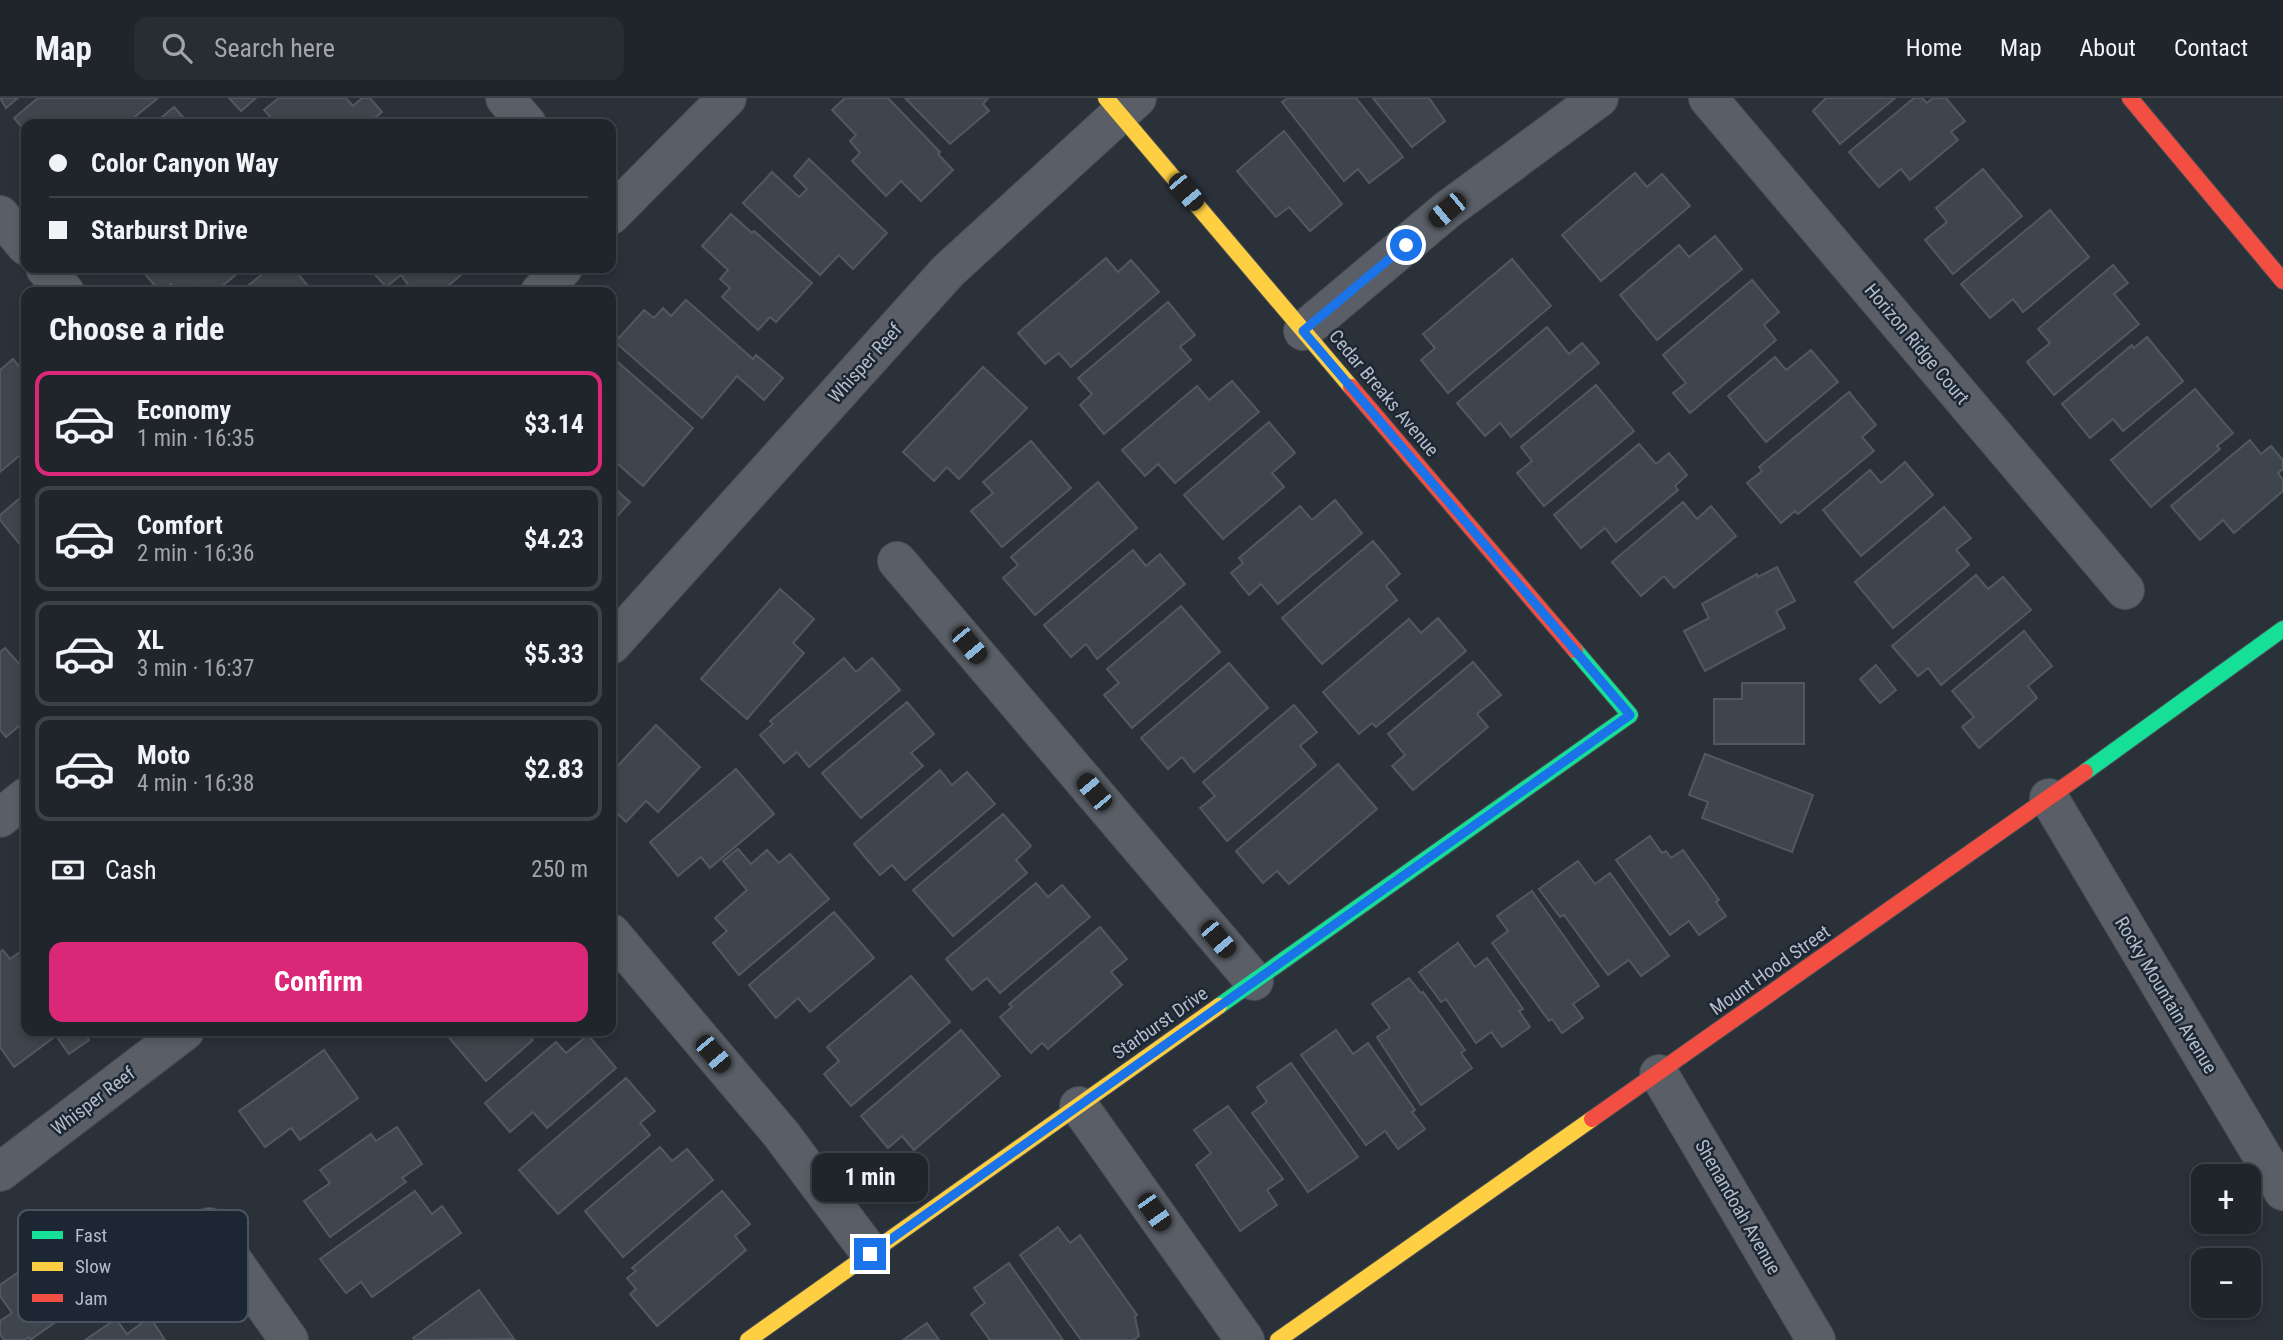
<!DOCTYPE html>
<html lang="en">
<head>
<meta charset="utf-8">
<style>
  :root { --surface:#20252b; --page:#282d33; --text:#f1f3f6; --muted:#a2a5a9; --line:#3d4247; --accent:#db2777 }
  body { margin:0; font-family:"Roboto Condensed",sans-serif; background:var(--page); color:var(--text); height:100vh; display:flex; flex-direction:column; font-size:26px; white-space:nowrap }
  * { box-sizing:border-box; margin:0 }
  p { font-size:23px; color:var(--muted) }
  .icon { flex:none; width:38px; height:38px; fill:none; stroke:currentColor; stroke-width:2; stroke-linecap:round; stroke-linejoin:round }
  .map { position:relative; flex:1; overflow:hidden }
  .drawer { position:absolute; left:21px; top:189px; width:595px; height:749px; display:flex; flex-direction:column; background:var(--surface); border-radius:14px; box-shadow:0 4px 10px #0003,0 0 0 2px var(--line) }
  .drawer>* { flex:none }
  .guide { position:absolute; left:21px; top:21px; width:595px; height:154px; border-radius:14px; box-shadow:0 4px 10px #0003,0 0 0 2px var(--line); display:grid; align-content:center; height:154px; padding:0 28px; background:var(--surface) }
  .controls { position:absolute; left:2191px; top:1066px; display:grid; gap:14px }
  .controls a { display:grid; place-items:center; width:70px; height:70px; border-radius:14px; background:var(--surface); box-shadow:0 4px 10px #0003,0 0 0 2px var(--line); font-size:35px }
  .end { position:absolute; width:32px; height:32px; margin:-16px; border:9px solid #1a73e8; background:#fff; box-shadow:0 0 0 4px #fff }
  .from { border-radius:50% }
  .bubble { position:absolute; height:49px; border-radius:14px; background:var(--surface); box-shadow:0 4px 10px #0003,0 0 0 2px var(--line); font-size:23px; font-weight:700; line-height:49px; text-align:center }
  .car { position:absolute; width:21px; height:42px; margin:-21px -10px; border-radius:9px; box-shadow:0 0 5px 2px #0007; background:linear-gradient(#222 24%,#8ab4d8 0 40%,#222 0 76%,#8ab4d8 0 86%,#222 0) }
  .guide b { display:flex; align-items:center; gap:24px; height:66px; font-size:26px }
  .guide b+b { border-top:2px solid var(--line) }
  .guide i { width:18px; height:18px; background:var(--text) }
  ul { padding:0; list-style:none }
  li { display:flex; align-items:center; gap:21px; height:105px; margin:0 14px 10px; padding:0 14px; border:4px solid var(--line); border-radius:14px }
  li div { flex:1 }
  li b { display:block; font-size:26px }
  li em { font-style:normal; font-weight:700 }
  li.active { border-color:var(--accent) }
  li>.icon { width:63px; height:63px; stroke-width:1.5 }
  h2 { padding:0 28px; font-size:32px; line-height:84px }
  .pay { display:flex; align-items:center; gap:18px; height:77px; padding:0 28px; font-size:26px }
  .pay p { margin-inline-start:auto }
  .action { display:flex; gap:14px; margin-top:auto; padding:14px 28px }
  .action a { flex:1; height:80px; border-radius:14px; background:var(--accent); color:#fff; font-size:28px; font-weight:700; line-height:80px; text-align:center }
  header { display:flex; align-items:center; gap:42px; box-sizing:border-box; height:98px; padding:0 35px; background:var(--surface); border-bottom:2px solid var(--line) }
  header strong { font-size:33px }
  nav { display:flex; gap:38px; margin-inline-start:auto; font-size:24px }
  .search { width:490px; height:63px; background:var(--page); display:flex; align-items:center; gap:18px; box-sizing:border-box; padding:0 24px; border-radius:14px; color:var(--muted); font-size:26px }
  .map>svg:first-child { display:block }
</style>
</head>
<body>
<header>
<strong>Map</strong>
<div class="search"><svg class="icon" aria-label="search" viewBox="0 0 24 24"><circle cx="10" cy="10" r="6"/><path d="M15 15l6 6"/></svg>Search here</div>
<nav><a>Home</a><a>Map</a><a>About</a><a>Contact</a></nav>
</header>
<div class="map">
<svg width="2283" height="1242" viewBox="0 0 2283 1242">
  <rect width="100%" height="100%" fill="#2a3139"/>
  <g fill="#3f454c" stroke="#525861" stroke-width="2">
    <path d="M0 0H18L6 10Z"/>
    <path d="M38 0H158L126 26H26V34L14 20Z"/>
    <path d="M229 0H256L241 13Z"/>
    <path d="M279 0H346L353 8 362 0H370L382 14 367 26H276L264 12Z"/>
    <path d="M845 0H888L940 54 938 56 953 72 921 103 901 83 886 98 852 63 860 55 850 43 856 37 832 12Z"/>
    <path d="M905 0H988L983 6 989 13 950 46Z"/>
    <path d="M1288 0H1356L1403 59 1369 85 1358 71 1344 83 1282 4Z"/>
    <path d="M1373 0H1429L1445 23 1412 49Z"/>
    <path d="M1826 0H1895L1840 46 1813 13Z"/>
    <path d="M1914 0H1922L1927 5 1933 0H1946L1965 23 1951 34 1958 42 1910 82 1901 71 1879 89 1849 54Z"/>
    <path d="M174 9 189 26H154Z"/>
    <path d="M1284 33 1342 106 1310 133 1289 109 1276 119 1237 73Z"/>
    <path d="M809 61 887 135 853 171 839 157 820 177 743 105 772 74 799 99 807 91 794 78Z"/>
    <path d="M1983 71 2022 118 1953 176 1925 142 1947 124 1936 110Z"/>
    <path d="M1635 75 1647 89 1662 76 1690 108 1601 183 1562 137Z"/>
    <path d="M2050 112 2089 159 2023 214 2013 201 1990 220 1961 186Z"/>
    <path d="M731 116 752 135 754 133 812 185 776 224 770 219 758 232 722 199 730 190 720 181 728 172 702 148Z"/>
    <path d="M1715 138 1742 171 1657 242 1620 197 1679 147 1689 159Z"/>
    <path d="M1106 160 1118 174 1131 162 1159 194 1071 269 1059 255 1045 266 1018 235Z"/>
    <path d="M1512 161 1551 208 1448 295 1421 262 1435 250 1423 236Z"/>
    <path d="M2113 167 2128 185 2114 196 2139 226 2054 297 2027 264 2050 245 2038 231Z"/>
    <path d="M140 170H244L215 194H197L192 188 184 194H178L171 186 160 194Z"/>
    <path d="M270 170H293L313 194H240Z"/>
    <path d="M369 170H469L441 194H413L401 177 386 189Z"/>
    <path d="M1752 182 1779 214 1764 227 1776 242 1690 315 1673 295 1686 285 1663 257Z"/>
    <path d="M686 202 753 261 756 257 783 280 764 302 737 278 702 320 615 244 644 212 654 220 663 210 671 218Z"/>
    <path d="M1168 204 1195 237 1180 249 1191 262 1104 336 1080 307 1092 296 1078 280Z"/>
    <path d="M1547 229 1569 256 1582 245 1599 265 1511 339 1500 325 1485 338 1457 305Z"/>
    <path d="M2147 239 2183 283 2123 333 2113 321 2090 340 2062 306 2132 247 2134 250Z"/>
    <path d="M1811 252 1838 284 1766 344 1728 298 1775 259 1786 272Z"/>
    <path d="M611 258 693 330 643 388 611 360Z"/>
    <path d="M13 261 26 277V352L0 374V272Z"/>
    <path d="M983 269 1027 310 959 381 947 369 934 383 903 354Z"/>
    <path d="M1232 283 1259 314 1175 385 1158 366 1145 378 1122 352 1197 288 1209 302Z"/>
    <path d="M1596 287 1634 333 1544 408 1517 375 1532 363 1521 349Z"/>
    <path d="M2195 291 2233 335 2217 348 2220 351 2151 409 2111 362Z"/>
    <path d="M1849 294 1876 327 1862 339 1874 353 1798 416 1795 413 1781 425 1747 385 1762 373 1759 369Z"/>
    <path d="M1269 324 1295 355 1272 375 1284 389 1223 441 1184 397Z"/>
    <path d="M2250 342 2261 356 2271 348 2283 362V371L2278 375 2283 382V393L2234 435 2223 422 2200 442 2171 408Z"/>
    <path d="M1031 343 1071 390 1002 449 971 413 993 395 983 384Z"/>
    <path d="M1639 346 1656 366 1669 355 1687 377 1675 388 1678 392 1616 444 1605 430 1581 450 1554 417Z"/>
    <path d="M1905 364 1933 397 1861 458 1823 412 1870 372 1881 385Z"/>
    <path d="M1098 384 1137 430 1035 517 1003 480 1018 467 1011 459Z"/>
    <path d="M611 387 630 404 611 425Z"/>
    <path d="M26 395V454L0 422V417Z"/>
    <path d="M1335 402 1362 435 1278 506 1261 486 1249 497 1231 475 1243 465 1239 460 1300 408 1312 422Z"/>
    <path d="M1683 404 1697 421 1711 408 1736 438 1674 490 1664 478 1641 498 1612 464Z"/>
    <path d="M1944 409 1971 440 1956 452 1969 467 1893 530 1855 484Z"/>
    <path d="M1373 443 1400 476 1386 488 1397 502 1322 566 1282 520Z"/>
    <path d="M1133 452 1146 468 1160 456 1185 486 1097 561 1086 546 1071 559 1044 527Z"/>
    <path d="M1777 469 1795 503 1776 513 1785 530 1705 573 1684 533 1709 520 1702 506 1757 476 1758 479Z"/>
    <path d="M1976 477 1988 491 2003 479 2031 512 1941 587 1928 570 1918 578 1892 548Z"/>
    <path d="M780 491 814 521 793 545 804 555 747 621 701 581Z"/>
    <path d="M1181 508 1220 554 1132 630 1104 597 1119 585 1107 571Z"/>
    <path d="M1438 520 1466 553 1376 629 1372 625 1359 636 1323 594 1409 521 1421 535Z"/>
    <path d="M2024 533 2052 568 2028 588 2037 600 1979 650 1962 629 1974 619 1952 593Z"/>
    <path d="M5 550 22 569 26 567V622L6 639 0 632V554Z"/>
    <path d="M844 560 856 574 872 560 900 592 809 669 797 654 784 665 760 637 773 626 770 623Z"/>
    <path d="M1473 564 1501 597 1477 616 1488 629 1413 692 1392 668 1405 657 1388 636Z"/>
    <path d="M1229 565 1268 610 1194 674 1182 659 1168 671 1141 640Z"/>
    <path d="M1876 567 1896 592 1880 605 1860 581Z"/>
    <path d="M1742 585H1804V646H1714V601H1742Z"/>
    <path d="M907 604 934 636 911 655 923 668 861 720 822 675Z"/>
    <path d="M1294 607 1317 634 1300 648 1316 667 1227 743 1200 710 1215 698 1203 684Z"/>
    <path d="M656 627 700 669 658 714 646 703 626 724 611 709V675Z"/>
    <path d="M1705 656 1813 697 1792 754 1702 720 1708 704 1689 697Z"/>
    <path d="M1338 666 1377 711 1289 786 1277 773 1263 785 1236 753Z"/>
    <path d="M736 671 774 716 710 770 701 759 678 778 650 744Z"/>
    <path d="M940 672 952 687 967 674 995 706 905 782 892 767 880 777 854 746Z"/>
    <path d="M1003 716 1031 748 1016 762 1027 775 953 838 913 792Z"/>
    <path d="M1650 738 1662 755 1666 753 1671 760 1683 752 1719 802 1716 804 1726 818 1699 837 1689 823 1670 837 1616 762Z"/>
    <path d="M738 751 751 766 767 752 779 765 790 756 829 801 739 877 713 845 727 833 715 820 747 792 723 763Z"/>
    <path d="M1578 763 1595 786 1610 775 1669 858 1641 878 1629 862 1608 877 1564 817 1560 819 1539 791Z"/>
    <path d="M1036 785 1048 799 1062 787 1090 819 1000 895 987 880 972 892 946 861Z"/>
    <path d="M1532 793 1599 888 1573 906 1583 920 1562 935 1552 921 1549 923 1492 845 1508 833 1497 818Z"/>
    <path d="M834 814 874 860 810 914 798 900 776 920 749 887Z"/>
    <path d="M1100 829 1127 861 1111 874 1122 887 1048 951 1042 945 1031 955 1000 919 1012 909 1009 906Z"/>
    <path d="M1458 845 1475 869 1487 860 1523 911 1519 913 1530 929 1502 949 1491 934 1476 945 1446 901 1441 904 1419 874Z"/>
    <path d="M24 851 26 855V933H83L89 942 69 956 56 938 14 969 0 949V854L3 852 10 861Z"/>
    <path d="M911 878 950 924 851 1008 824 976 839 963 827 949Z"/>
    <path d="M1409 880 1421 895 1423 894 1465 952 1461 955 1472 970 1421 1007 1377 939 1390 930 1372 906Z"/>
    <path d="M961 932 1000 978 914 1052 902 1038 888 1050 861 1018Z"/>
    <path d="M1336 932 1353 956 1368 945 1415 1012 1412 1014 1425 1031 1398 1051 1385 1033 1366 1047 1301 957Z"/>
    <path d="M448 933H525L533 942 486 983 445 935Z"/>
    <path d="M588 937 616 970 547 1030 533 1014 510 1034 485 1005 556 944 566 955Z"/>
    <path d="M324 952 358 1000 300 1042 291 1030 265 1049 239 1013Z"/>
    <path d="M1291 965 1358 1059 1308 1094 1252 1015 1267 1004 1257 989Z"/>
    <path d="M626 980 655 1013 640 1025 650 1037 558 1116 519 1072Z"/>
    <path d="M1228 1008 1283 1081 1267 1092 1277 1107 1240 1133 1196 1067 1211 1055 1194 1032Z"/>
    <path d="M397 1029 422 1066 402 1080 406 1084 330 1139 304 1103 330 1085 320 1072 371 1036 376 1043Z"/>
    <path d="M660 1049 672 1063 687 1051 713 1082 623 1159 585 1113Z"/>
    <path d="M415 1093 432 1116 442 1108 461 1135 372 1199 361 1184 346 1195 320 1161Z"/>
    <path d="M722 1093 750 1126 735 1138 746 1152 657 1228 630 1196 636 1191 627 1180 636 1173 632 1170Z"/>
    <path d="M90 1124 115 1159 100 1170 111 1185 30 1242 29 1239 24 1242H4L0 1236V1223L12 1215 0 1198V1187Z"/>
    <path d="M1058 1129 1070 1145 1080 1137 1137 1217 1135 1219 1139 1238 1133 1242H1081L1020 1157Z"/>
    <path d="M1009 1165 1063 1242H990L971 1216 985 1205 974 1190Z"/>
    <path d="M479 1192 514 1241 415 1242 413 1240Z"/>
    <path d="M150 1219 165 1242H85L116 1221 127 1236Z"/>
    <path d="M927 1225 939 1242H903Z"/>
  </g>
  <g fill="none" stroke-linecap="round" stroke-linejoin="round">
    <g stroke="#484d53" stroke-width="40">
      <g id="street">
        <path d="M505 0 527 26"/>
        <path d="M1708 0 2125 492"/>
        <path d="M0 117 26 148"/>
        <path d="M611 117 727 0"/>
        <path d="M45 170 65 194"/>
        <path d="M540 194 563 170"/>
        <path d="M1303 233 1447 112 1599 0"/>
        <path d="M897 463 1254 883"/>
        <path d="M611 547 948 173 1137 0"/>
        <path d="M2049 700 2283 1093"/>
        <path d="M0 720 26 699"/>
        <path d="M611 835 781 1036 870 1155"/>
        <path d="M1659 976 1816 1242"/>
        <path d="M1079 1008 1245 1242"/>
        <path d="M0 1074 185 933"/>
        <path d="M209 1129 289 1242"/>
      </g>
    </g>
    <g stroke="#484d53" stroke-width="18">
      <g id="fast">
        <path d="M2085 674 2283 531"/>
        <path d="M1219 908 1630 617 1575 552"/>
      </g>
    </g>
    <g stroke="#484d53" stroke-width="18">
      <g id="slow">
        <path d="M1106 0 1351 289"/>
        <path d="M748 1242 1219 908"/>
        <path d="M1278 1242 1592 1021"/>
      </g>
    </g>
    <g stroke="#484d53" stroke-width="18">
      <g id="jam">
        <path d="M2130 0 2283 183"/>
        <path d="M1351 289 1575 552"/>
        <path d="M1592 1021 2085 674"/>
      </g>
    </g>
    <use href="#street" stroke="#5a5f67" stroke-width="38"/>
    <use href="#fast" stroke="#16e098" stroke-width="16"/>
    <use href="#slow" stroke="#ffcf43" stroke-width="16"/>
    <use href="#jam" stroke="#f24e42" stroke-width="16"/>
  </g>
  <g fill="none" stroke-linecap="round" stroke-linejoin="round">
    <path stroke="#1a73e8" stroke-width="9" d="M870 1156 1630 617 1303 233 1406 147"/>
  </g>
  <g text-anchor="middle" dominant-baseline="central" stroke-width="5" stroke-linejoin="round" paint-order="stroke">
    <g font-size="19" fill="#b4bdc9" stroke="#1d2734">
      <text transform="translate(1917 246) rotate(50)">Horizon Ridge Court</text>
      <text transform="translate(865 265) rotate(-48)">Whisper Reef</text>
      <text transform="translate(1384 295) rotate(50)">Cedar Breaks Avenue</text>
      <text transform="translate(1770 872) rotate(-35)">Mount Hood Street</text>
      <text transform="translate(2166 897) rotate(59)">Rocky Mountain Avenue</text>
      <text transform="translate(1160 925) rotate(-35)">Starburst Drive</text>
      <text transform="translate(93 1003) rotate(-37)">Whisper Reef</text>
      <text transform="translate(1738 1109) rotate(60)">Shenandoah Avenue</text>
    </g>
  </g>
  <rect x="18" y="1112" width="230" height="112" rx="10" fill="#1d2734" stroke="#4a5461" stroke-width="2"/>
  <rect x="32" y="1133" width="31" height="8" fill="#16e098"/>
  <rect x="32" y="1164" width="31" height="9" fill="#ffcf43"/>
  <rect x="32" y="1196" width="31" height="8" fill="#f24e42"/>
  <g font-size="19" fill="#b4bdc9">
    <text x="75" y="1144">Fast</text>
    <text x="75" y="1175">Slow</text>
    <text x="75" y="1207">Jam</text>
  </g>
</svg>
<div class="controls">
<a>+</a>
<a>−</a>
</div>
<i class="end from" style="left:1406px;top:147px"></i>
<i class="end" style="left:870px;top:1156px"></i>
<div class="bubble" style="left:812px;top:1055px;width:116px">1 min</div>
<i class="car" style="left:1186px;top:94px;rotate:140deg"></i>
<i class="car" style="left:1447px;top:112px;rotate:230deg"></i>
<i class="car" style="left:969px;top:547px;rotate:140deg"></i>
<i class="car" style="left:1094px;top:694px;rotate:320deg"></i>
<i class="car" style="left:1218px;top:841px;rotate:140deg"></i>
<i class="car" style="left:713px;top:956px;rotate:140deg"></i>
<i class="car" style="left:1154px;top:1114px;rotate:145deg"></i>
<div class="guide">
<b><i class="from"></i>Color Canyon Way</b>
<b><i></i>Starburst Drive</b>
</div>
<section class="drawer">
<h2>Choose a ride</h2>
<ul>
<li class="active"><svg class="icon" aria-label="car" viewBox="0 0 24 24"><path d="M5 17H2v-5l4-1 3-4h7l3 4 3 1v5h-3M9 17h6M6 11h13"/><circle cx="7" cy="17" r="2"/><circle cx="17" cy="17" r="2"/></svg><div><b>Economy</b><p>1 min · 16:35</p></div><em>$3.14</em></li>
<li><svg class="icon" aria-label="car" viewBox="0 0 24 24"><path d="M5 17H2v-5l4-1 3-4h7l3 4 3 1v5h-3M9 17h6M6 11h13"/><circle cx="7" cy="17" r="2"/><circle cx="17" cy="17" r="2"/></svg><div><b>Comfort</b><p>2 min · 16:36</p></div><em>$4.23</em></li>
<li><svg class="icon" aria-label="car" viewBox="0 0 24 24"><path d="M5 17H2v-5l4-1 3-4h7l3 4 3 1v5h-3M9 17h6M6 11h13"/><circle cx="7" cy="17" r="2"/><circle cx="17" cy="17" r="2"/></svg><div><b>XL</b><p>3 min · 16:37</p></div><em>$5.33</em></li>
<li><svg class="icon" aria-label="car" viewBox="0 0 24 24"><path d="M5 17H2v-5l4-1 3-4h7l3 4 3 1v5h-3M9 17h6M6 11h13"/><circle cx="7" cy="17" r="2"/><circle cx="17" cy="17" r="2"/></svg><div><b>Moto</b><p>4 min · 16:38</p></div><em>$2.83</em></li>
</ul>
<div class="pay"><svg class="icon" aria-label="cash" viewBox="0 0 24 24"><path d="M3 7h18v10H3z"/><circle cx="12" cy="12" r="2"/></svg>Cash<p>250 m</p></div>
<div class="action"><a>Confirm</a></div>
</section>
</div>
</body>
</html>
